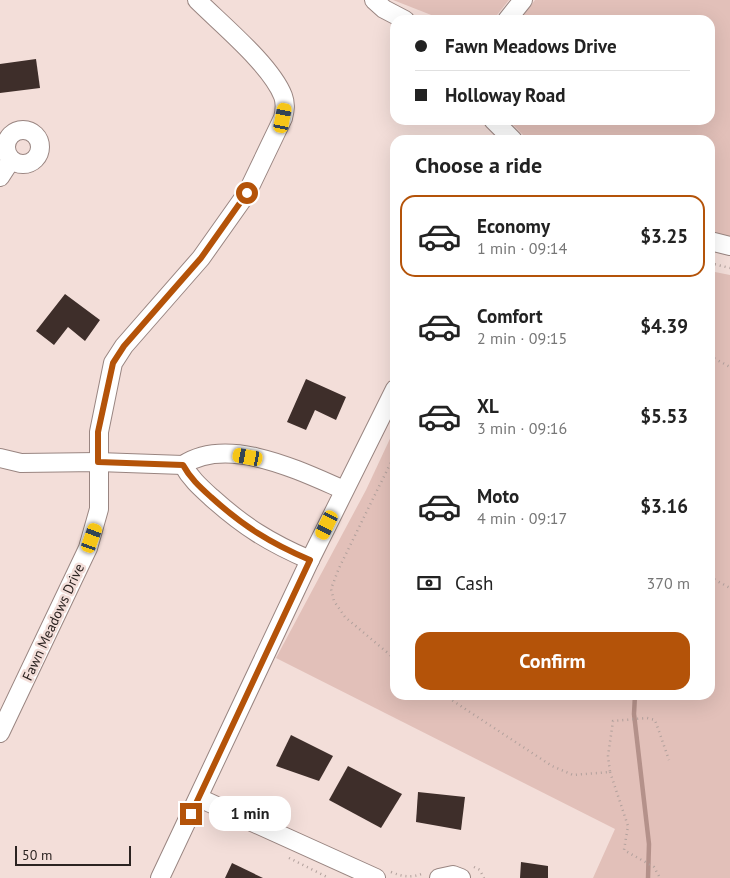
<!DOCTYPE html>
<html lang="en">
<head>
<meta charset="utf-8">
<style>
  :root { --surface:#fff; --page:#f2f2f2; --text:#222; --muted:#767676; --line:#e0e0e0; --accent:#b45309 }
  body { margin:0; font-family:"PT Sans",sans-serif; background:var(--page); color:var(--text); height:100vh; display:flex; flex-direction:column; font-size:19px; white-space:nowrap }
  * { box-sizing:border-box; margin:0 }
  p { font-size:16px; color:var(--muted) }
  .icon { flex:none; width:28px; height:28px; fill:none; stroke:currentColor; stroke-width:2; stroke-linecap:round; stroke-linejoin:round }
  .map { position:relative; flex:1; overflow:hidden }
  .panel { position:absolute; left:390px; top:135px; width:325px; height:565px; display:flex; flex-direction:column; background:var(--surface); border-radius:15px; box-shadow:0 5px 20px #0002 }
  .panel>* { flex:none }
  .guide { position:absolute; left:390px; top:15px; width:325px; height:110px; border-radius:15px; box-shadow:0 5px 20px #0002; display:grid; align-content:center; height:110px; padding:0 25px; background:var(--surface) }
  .scale { position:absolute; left:15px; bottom:12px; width:116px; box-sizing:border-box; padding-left:5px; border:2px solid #2b2321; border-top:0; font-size:14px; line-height:18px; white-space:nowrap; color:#2b2321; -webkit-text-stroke:4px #f3ded9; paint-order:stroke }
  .end { position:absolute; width:22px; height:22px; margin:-11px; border:6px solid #b45309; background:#fff; box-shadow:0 0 0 2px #fff }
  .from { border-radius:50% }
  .bubble { position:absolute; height:35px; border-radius:15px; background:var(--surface); box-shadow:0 5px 20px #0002; font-size:16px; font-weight:700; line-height:35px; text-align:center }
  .car { position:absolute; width:15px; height:30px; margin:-15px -8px; border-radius:6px; box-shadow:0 0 4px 1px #0007; background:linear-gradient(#f5c518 24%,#345 0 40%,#f5c518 0 76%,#345 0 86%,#f5c518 0) }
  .guide b { display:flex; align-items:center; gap:18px; height:48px; font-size:19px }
  .guide b+b { border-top:1px solid var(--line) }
  .guide i { width:12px; height:12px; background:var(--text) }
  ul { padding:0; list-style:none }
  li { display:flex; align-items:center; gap:15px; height:82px; margin:0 10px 8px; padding:0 15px; border:2px solid transparent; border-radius:15px }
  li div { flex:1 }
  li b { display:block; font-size:19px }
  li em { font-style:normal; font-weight:700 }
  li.on { border-color:var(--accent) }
  li>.icon { width:45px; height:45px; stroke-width:1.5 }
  h2 { padding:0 25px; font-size:22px; line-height:60px }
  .pay { display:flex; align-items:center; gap:12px; height:55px; padding:0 25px; font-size:19px }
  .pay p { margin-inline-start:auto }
  .primary-button { display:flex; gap:10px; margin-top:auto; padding:10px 25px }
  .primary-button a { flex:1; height:58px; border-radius:15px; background:var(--accent); color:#fff; font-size:20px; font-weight:700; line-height:58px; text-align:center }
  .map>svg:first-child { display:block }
</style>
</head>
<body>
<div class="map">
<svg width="730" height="878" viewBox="0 0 730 878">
  <rect width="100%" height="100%" fill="#f3ded9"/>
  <g fill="#e2c0b9">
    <path d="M393 0H509L493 20H444Z"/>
    <path d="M535 0H730V239L710 232V140H528L508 120H710V20H520Z"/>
    <path d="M710 271 730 275V878H593L615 829 276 658 366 490 395 428V695H710Z"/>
  </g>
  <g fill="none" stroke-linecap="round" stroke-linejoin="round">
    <path stroke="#b4918a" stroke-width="4.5" d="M635 695 634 714 649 844 648 878"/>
  </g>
  <g fill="#3e2e2a">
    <path d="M36 59 40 88 0 93V64Z"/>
    <path d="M65 294 100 320 85 341 68 327 54 345 36 331Z"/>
    <path d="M306 379 346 397 336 420 315 410 306 430 287 422Z"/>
    <path d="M291 735 333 756 319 781 276 766Z"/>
    <path d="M348 766 402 794 381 828 329 800Z"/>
    <path d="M418 792 465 797 461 830 416 822Z"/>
    <path d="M521 862 548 866V878H520Z"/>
    <path d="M232 863 263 878H225Z"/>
  </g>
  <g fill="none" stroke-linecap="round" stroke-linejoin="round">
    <g stroke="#998581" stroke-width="20">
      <g id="minor">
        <path d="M374 0 384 9 405 20"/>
        <path d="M507 20 523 0"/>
        <path d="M493 120 513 140"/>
        <circle cx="23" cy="147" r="17"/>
        <path d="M0 177 11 160"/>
        <path d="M710 241 730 246"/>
        <path d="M0 458 21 463 98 462 183 465C228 435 300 471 344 490"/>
        <path d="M183 465C190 478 200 487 211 497 243 526 270 543 310 560"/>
        <path d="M0 733 88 548 99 509V432L113 363 124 346 201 258 247 193 283 118C285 110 286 104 283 96 271 65 221 24 197 0"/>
        <path d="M199 798 376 878"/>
        <path d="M160 878 310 560 395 389"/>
        <path d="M439 878 453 875 461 878"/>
      </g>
    </g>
    <g stroke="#b1a09c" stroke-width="2.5" stroke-dasharray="1 4" stroke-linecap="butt">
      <path d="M710 263 730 268"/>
      <path d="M710 356 730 367"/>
      <path d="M395 454 339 568 331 589 334 601 345 617 395 659"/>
      <path d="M710 577 730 588"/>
      <path d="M444 695 552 766 573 775 610 772 608 756 613 721 647 718 655 720 669 760"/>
      <path d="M610 772 628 826 624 850 654 867 660 878"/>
      <path d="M289 858 329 878"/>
      <path d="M474 867 480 870 484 878"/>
      <path d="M391 872C403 877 412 878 424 873"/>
    </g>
    <use href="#minor" stroke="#fff" stroke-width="18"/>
  </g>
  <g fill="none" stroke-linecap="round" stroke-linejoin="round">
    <path stroke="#b45309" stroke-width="6" d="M191 814 310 560C270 543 243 526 211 497 200 487 190 478 183 465L98 462V432L113 363 124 346 201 258 247 193"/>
  </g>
  <g text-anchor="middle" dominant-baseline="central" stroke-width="5" stroke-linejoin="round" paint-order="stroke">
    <g font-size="14" fill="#2b2321" stroke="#f3ded9">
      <text transform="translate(53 622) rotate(-65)">Fawn Meadows Drive</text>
    </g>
  </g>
</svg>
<div class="scale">50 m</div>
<i class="end from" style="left:247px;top:193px"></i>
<i class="end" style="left:191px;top:814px"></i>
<div class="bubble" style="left:209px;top:796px;width:82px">1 min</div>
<i class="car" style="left:283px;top:118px;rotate:11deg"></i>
<i class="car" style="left:248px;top:457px;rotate:280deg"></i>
<i class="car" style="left:327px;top:525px;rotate:206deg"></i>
<i class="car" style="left:92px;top:538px;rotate:20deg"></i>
<div class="guide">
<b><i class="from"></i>Fawn Meadows Drive</b>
<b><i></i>Holloway Road</b>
</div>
<section class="panel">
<h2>Choose a ride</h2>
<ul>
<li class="on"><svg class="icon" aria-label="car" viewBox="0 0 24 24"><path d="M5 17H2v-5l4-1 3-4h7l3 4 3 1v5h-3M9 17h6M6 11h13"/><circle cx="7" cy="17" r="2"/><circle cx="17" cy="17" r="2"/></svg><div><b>Economy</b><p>1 min · 09:14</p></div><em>$3.25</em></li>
<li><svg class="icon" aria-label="car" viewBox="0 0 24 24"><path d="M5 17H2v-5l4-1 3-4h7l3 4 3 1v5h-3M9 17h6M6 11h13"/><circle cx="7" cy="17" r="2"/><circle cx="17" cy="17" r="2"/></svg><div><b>Comfort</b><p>2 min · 09:15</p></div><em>$4.39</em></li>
<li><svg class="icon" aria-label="car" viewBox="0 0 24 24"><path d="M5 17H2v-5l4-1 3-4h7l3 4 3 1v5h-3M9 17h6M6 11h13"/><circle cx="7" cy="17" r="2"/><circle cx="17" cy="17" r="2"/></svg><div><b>XL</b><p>3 min · 09:16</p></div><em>$5.53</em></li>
<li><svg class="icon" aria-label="car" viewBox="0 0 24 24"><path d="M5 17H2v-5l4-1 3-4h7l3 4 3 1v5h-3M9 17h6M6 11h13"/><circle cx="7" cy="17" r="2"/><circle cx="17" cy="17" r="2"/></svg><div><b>Moto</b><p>4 min · 09:17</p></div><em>$3.16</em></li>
</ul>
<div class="pay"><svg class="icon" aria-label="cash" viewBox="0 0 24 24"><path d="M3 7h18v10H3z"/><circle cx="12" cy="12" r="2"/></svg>Cash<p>370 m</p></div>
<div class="primary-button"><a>Confirm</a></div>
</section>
</div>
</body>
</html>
